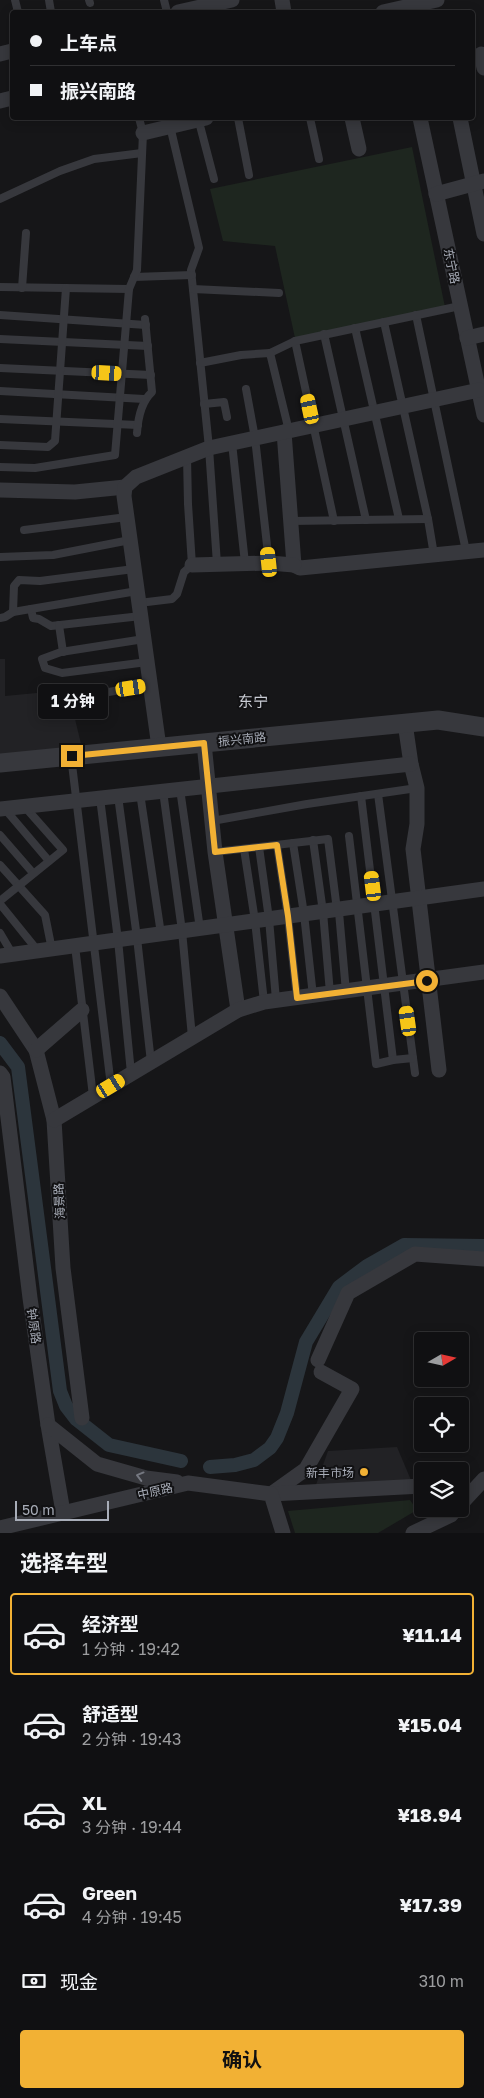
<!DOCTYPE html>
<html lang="zh">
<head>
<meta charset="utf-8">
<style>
  :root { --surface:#101012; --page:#19191b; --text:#f1f3f6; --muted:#9c9d9f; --line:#303032; --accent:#f2b134 }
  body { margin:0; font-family:"Golos Text","Noto Sans SC",sans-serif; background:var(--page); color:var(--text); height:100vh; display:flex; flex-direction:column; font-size:19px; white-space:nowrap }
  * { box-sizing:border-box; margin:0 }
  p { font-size:16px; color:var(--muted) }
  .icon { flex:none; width:28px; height:28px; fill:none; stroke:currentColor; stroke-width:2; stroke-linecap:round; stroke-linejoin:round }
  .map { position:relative; height:1533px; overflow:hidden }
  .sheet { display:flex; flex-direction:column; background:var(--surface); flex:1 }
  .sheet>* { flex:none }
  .guide { position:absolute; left:10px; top:10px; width:465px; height:110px; border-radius:5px; box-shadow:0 2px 12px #0003,0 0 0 1px var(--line); display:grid; align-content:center; height:110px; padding:0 20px; background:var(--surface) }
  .needle { width:32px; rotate:81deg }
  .fabs { position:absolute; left:414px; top:1332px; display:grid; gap:10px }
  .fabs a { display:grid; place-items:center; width:55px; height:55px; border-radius:5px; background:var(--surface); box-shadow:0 2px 12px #0003,0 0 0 1px var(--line); font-size:25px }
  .scale { position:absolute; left:15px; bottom:12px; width:94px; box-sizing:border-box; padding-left:5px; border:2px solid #a8adb8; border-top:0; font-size:14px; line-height:18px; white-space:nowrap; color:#a8adb8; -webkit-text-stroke:4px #111113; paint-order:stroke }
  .end { position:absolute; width:22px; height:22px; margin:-11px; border:6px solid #f2b134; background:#111; box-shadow:0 0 0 2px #111 }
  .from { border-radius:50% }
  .bubble { position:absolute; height:35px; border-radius:5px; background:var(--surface); box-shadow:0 2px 12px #0003,0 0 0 1px var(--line); font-size:16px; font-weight:700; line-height:35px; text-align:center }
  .car { position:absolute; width:15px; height:30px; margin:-15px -8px; border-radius:6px; box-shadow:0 0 4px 1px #0007; background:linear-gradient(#f5c518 24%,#345 0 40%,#f5c518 0 76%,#345 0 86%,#f5c518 0) }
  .guide b { display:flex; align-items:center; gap:18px; height:48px; font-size:19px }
  .guide b+b { border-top:1px solid var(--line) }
  .guide i { width:12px; height:12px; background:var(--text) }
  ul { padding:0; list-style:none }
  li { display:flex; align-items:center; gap:15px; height:82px; margin:0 10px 8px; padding:0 10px; border:2px solid transparent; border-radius:5px }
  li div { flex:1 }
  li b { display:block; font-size:19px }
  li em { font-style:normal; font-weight:700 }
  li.selected { border-color:var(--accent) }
  li>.icon { width:45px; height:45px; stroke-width:1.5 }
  h2 { padding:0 20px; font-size:22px; line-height:60px }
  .pay { display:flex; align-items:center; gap:12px; height:55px; padding:0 20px; font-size:19px }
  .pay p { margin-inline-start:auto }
  .cta { display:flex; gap:10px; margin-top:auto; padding:10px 20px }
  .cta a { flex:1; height:58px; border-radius:5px; background:var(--accent); color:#111; font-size:20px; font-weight:700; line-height:58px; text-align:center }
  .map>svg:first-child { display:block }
</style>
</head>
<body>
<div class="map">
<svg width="484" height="1533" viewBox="0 0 484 1533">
  <rect width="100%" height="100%" fill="#161618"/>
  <g fill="#222225">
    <path d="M0 659H5V696L68 690 82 748 0 758Z"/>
    <path d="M397 1447 416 1492 311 1499 328 1451Z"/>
  </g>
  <g fill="#1e261f">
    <path d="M412 147 445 307 295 338 275 246 223 241 210 189Z"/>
    <path d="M410 1500 417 1510 378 1533H295L288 1511Z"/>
  </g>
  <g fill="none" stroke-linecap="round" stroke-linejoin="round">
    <g stroke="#2c353c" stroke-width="14">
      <path d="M0 1043 18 1067 60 1391 66 1406 76 1419 109 1445 181 1461"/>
      <path d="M210 1467 235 1465 254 1460 270 1448 277 1438 287 1413 306 1342 339 1287 367 1266 404 1245 484 1246"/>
    </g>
    <g stroke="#37383d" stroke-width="8">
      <path d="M15 0 18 12"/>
      <path d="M49 0 51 12"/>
      <path d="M89 0 90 3"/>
      <path d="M164 0 167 12"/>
      <path d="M198 118 214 179"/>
      <path d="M238 118 249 175"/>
      <path d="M310 118 319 159"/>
      <path d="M170 126 199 248 191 270 209 448 217 564"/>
      <path d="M0 199 60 171 94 159 142 153"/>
      <path d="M134 277 192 275"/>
      <path d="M0 287 129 289"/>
      <path d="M22 288 26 233"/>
      <path d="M193 289 279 293"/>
      <path d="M0 315 146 325"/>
      <path d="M416 315 466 551"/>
      <path d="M384 322 428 519 434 555"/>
      <path d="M355 328 399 519"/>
      <path d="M324 334 366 520"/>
      <path d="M0 339 148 346"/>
      <path d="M295 341 334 521"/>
      <path d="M270 353 295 341 460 306"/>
      <path d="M200 363 241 355 270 353 289 431"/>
      <path d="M0 368 151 375"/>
      <path d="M246 389 255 438 269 563"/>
      <path d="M0 391 144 399"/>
      <path d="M204 404 224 402 227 417"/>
      <path d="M0 419 138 425"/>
      <path d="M137 433C138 418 141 402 152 392L145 319"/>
      <path d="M232 443 245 563"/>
      <path d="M0 445 48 447 55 441 66 288"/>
      <path d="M0 467 35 468 115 455 129 289 137 270 143 133 139 118"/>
      <path d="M291 521 428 519"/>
      <path d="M24 530 127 517"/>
      <path d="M0 557 53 555 130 540"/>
      <path d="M139 603 172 599 177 594 184 572 192 565 188 504 187 457"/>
      <path d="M31 609 33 618 39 619 51 626 141 616"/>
      <path d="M13 612 137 591"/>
      <path d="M0 618 5 617 13 612 14 586 19 580 40 581 134 569"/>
      <path d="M59 625 63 652"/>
      <path d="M144 639 61 652 42 659 45 668 62 673 147 662"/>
      <path d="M73 698 150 685"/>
      <path d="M71 756 111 1086"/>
      <path d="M180 789 200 929"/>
      <path d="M163 791 182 931 192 1037"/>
      <path d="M140 793 161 934"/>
      <path d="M378 794 415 1073"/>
      <path d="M118 796 137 938 151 1062"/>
      <path d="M361 796 393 1060"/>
      <path d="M100 798 118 940 131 1073"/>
      <path d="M4 808 49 861"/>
      <path d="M212 821 307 804 417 788"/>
      <path d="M0 835 33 873"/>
      <path d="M349 836 376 1064 393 1060 413 1058"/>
      <path d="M313 840 323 912 330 993"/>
      <path d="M293 843 304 914 313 996"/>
      <path d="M277 845 288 917 297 998"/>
      <path d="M259 847 269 919 276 1000"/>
      <path d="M244 849 255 921 264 1002"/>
      <path d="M215 852 328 839 337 910 339 912 346 992"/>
      <path d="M0 865 45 915 52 950"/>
      <path d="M0 901 63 850 25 807"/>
      <path d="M0 904 38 951"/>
      <path d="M0 933 13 955"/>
      <path d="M75 946 93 1096"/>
    </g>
    <g stroke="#37383d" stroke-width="15">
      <path d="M282 0 284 12"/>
      <path d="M178 12 232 0"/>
      <path d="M383 12 437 0"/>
      <path d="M0 54 12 51"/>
      <path d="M481 54 484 68"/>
      <path d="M0 101 12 98"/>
      <path d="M352 118 359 149"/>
      <path d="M420 118 484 415"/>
      <path d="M460 118 484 234"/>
      <path d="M143 133 206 118"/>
      <path d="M436 194 484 181"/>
      <path d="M467 338 484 334"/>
      <path d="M284 432 294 565 300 568 484 550"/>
      <path d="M0 490 75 492 125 487"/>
      <path d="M192 565 269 563 294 565"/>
      <path d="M405 723 411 764 417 788V824L413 849 439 1070"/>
      <path d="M204 743 215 852 238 1010"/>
      <path d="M159 747 124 496 125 487 136 477 209 448 479 390"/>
      <path d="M0 809 411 764"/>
      <path d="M0 956 484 889"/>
      <path d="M0 996 36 1050 54 1120 63 1268 82 1418"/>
      <path d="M36 1050 82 1010"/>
      <path d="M0 1073 3 1077 30 1298 48 1425 63 1512"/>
      <path d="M54 1120 238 1010 264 1002 484 972"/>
      <path d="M318 1360 348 1293 415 1254 484 1259"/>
      <path d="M48 1425 97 1464 146 1478 177 1482"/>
      <path d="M271 1494 306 1469 352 1389 321 1372"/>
      <path d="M271 1494 422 1486"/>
      <path d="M460 1505 484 1479"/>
      <path d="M0 1528 188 1483 271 1494 283 1533"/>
      <path d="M413 1533 451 1515 456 1509"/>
    </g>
    <path stroke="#37383d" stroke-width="19" d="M0 763 438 720 484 727"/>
  </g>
  <defs><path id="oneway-chevron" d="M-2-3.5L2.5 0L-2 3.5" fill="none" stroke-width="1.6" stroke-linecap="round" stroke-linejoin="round" transform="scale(1.25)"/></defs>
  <use stroke="#757881" href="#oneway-chevron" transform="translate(140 1476) rotate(-165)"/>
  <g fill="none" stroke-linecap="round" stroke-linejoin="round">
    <path stroke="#f2b134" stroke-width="6" d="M72 756 204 743 215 852 277 845 288 916 297 998 427 981"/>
  </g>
  <circle fill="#f2b134" stroke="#111113" stroke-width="2" cx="364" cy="1472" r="5"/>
  <g text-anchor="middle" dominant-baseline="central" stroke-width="4" stroke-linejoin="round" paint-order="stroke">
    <g font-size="12" fill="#a8adb8" stroke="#111113">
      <text transform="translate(452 266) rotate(78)">东宁路</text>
      <text transform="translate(242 739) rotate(-6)">振兴南路</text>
      <text transform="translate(59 1201) rotate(-93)">海景路</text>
      <text transform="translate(34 1326) rotate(82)">钟原路</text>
      <text transform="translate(155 1491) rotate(-13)">中原路</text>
    </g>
    <g font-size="12" fill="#a8adb8" stroke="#111113" text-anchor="end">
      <text x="354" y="1472">新丰市场</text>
    </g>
    <g font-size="15" fill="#c9ccd4" stroke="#111113">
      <text x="253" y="701">东宁</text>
    </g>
  </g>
</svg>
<div class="fabs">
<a><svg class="needle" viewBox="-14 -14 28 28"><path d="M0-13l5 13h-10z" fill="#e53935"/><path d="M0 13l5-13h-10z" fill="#9c9d9f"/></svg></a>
<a><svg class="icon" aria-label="locate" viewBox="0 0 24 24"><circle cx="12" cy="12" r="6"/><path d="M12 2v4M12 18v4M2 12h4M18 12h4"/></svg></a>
<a><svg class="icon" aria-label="layers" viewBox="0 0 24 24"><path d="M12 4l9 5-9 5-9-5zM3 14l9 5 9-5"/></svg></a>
</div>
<div class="scale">50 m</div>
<i class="end from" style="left:427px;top:981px"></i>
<i class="end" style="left:72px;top:756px"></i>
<div class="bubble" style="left:38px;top:684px;width:70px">1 分钟</div>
<i class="car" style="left:107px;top:373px;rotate:93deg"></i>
<i class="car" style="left:310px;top:409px;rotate:348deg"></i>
<i class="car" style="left:269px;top:562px;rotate:354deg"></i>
<i class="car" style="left:131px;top:688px;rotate:81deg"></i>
<i class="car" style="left:373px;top:886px;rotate:353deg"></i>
<i class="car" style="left:408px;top:1021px;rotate:352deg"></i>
<i class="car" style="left:111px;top:1086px;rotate:59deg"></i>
<div class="guide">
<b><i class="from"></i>上车点</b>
<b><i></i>振兴南路</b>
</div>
</div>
<section class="sheet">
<h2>选择车型</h2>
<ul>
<li class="selected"><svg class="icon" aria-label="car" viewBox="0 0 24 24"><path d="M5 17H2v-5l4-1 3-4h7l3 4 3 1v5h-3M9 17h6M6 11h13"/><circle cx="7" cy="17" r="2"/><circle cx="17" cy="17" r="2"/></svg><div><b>经济型</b><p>1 分钟 · 19:42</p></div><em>¥11.14</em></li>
<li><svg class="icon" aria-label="car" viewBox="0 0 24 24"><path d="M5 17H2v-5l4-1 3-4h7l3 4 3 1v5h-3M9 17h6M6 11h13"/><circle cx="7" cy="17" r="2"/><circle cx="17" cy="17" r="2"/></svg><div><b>舒适型</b><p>2 分钟 · 19:43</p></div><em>¥15.04</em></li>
<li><svg class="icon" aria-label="car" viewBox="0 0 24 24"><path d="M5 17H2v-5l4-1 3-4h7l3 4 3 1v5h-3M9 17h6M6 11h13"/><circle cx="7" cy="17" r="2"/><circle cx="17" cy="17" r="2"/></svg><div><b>XL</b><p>3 分钟 · 19:44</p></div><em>¥18.94</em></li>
<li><svg class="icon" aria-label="car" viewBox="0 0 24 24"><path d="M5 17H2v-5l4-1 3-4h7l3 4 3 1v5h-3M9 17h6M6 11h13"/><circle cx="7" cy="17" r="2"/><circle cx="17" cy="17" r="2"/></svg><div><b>Green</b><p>4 分钟 · 19:45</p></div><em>¥17.39</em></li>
</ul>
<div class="pay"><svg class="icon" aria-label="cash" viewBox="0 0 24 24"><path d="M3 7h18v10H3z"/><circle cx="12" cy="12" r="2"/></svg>现金<p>310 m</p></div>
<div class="cta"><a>确认</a></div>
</section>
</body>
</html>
